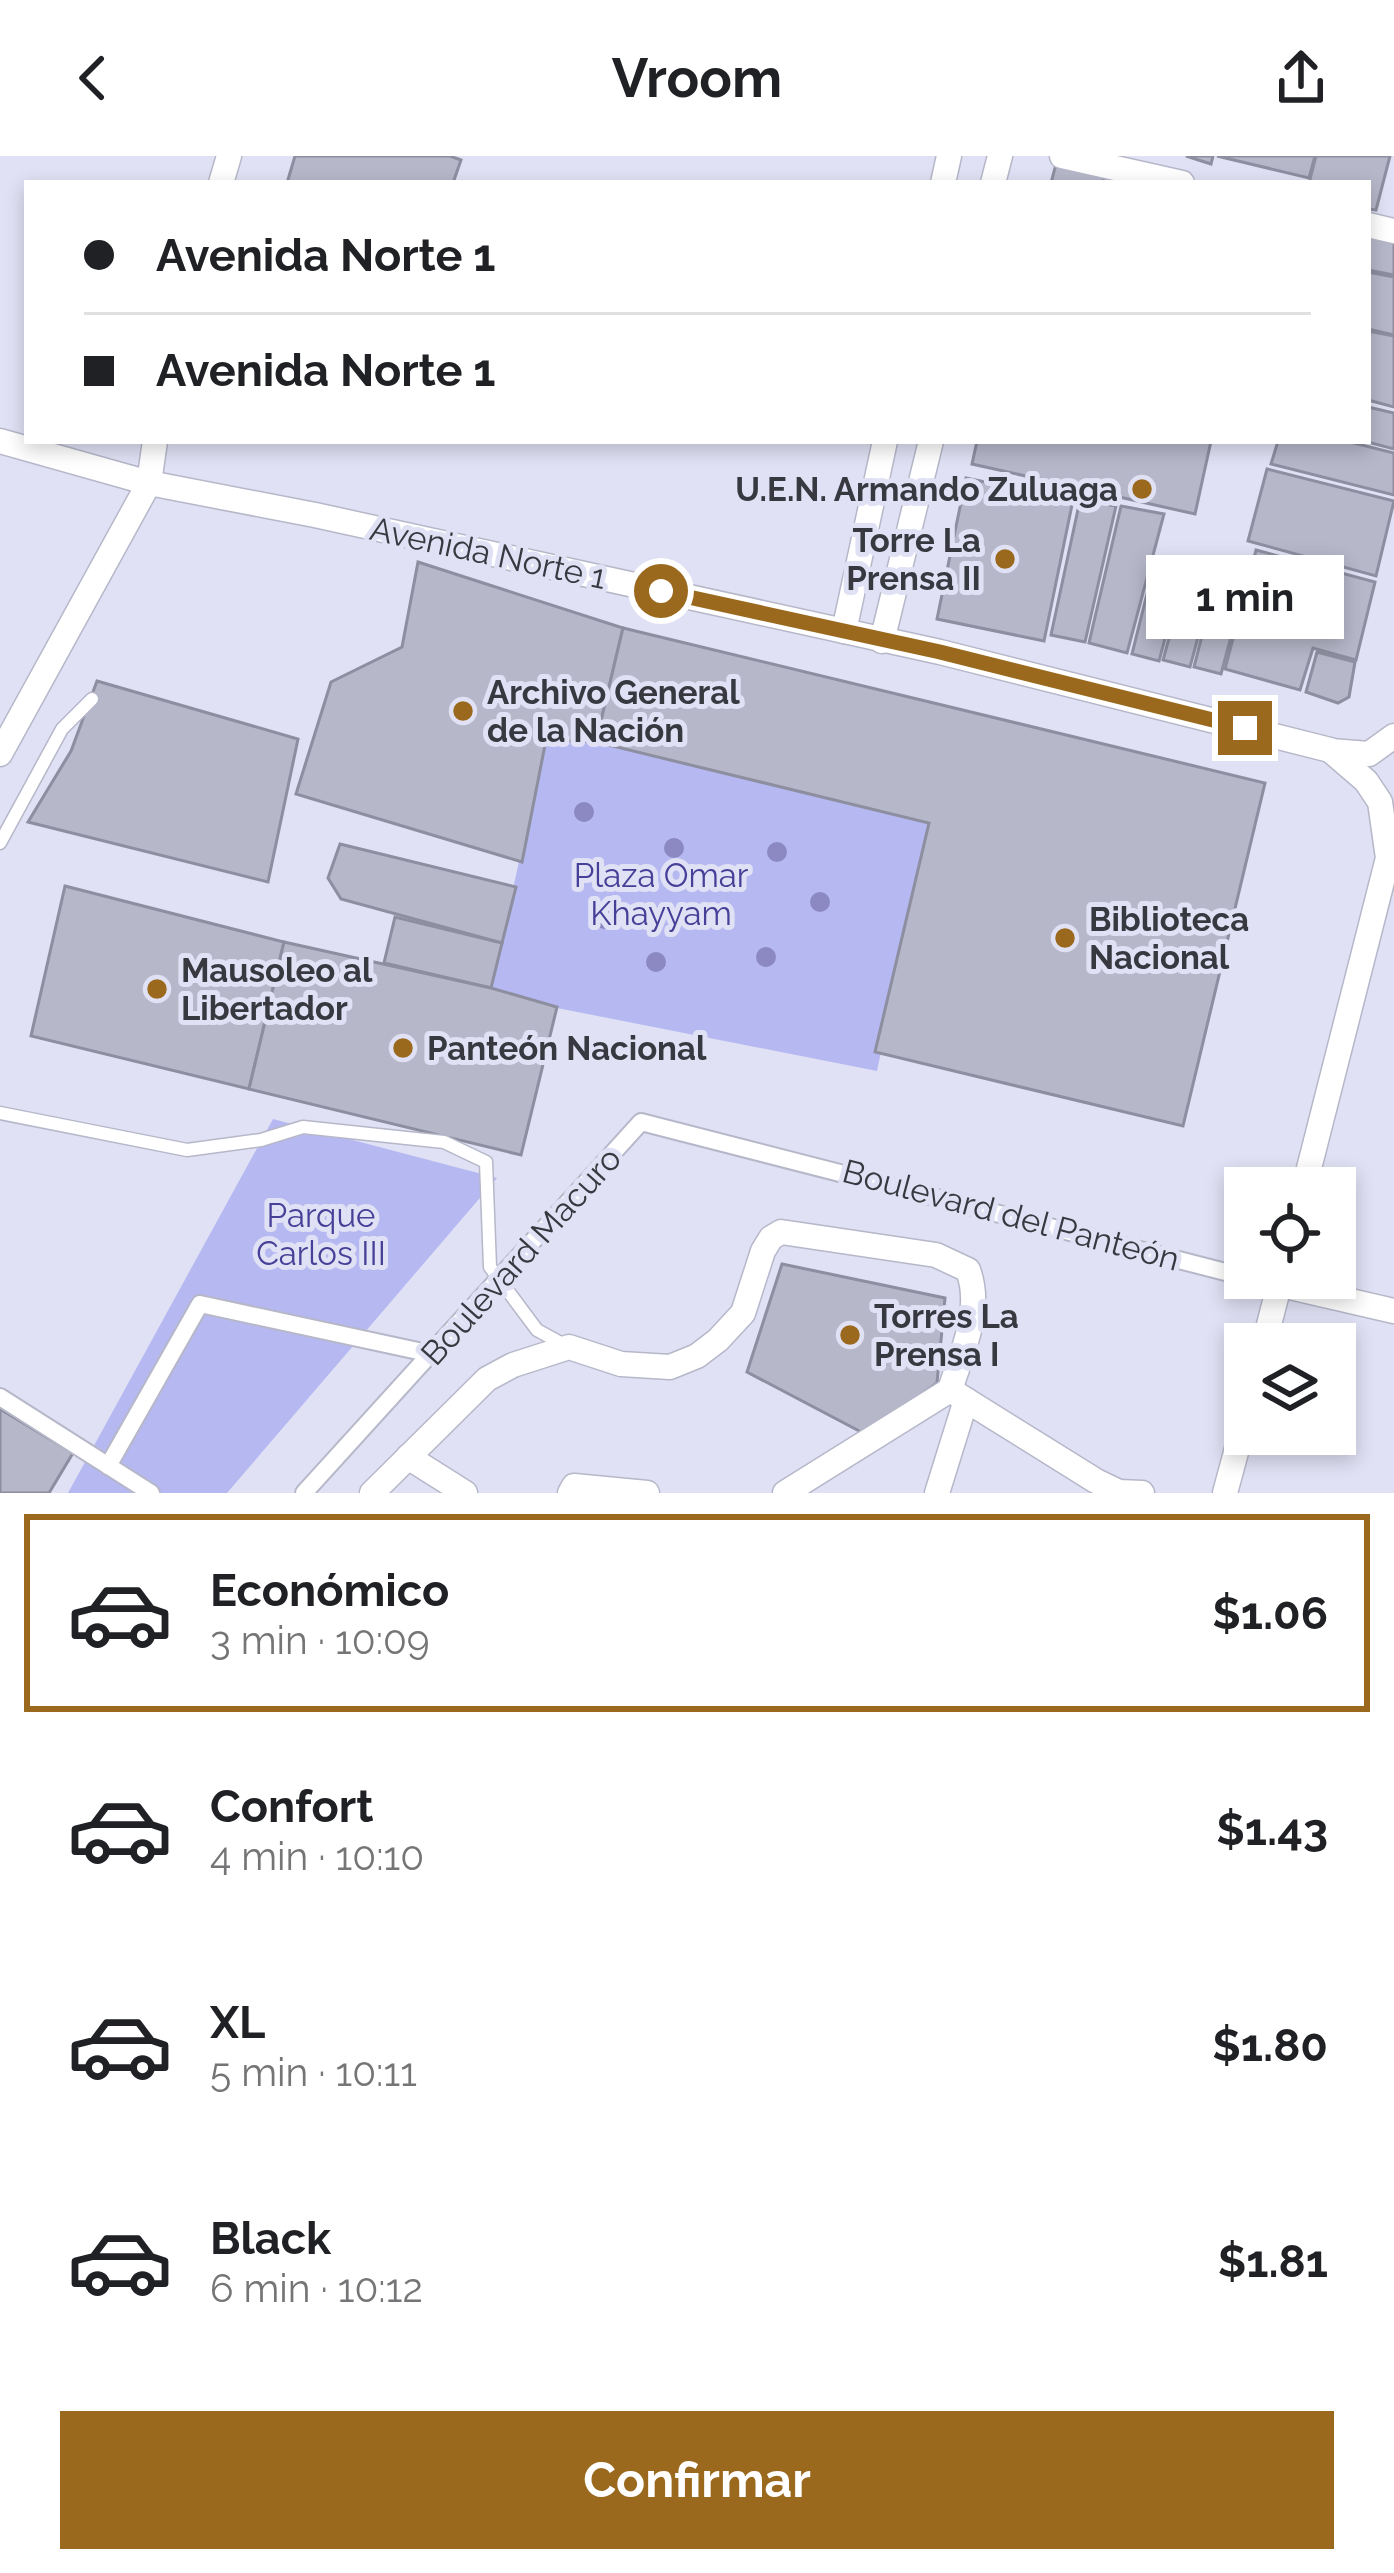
<!DOCTYPE html>
<html lang="es">
<head>
<meta charset="utf-8">
<style>
  :root { --surface:#fff; --page:#f2f2f2; --text:#202124; --muted:#757577; --line:#e0e0e0; --accent:#9b691d }
  body { margin:0; font-family:Raleway,sans-serif; background:var(--page); color:var(--text); height:100vh; display:flex; flex-direction:column; font-size:45px; white-space:nowrap }
  * { box-sizing:border-box; margin:0 }
  p { font-size:39px; color:var(--muted) }
  .icon { flex:none; width:66px; height:66px; fill:none; stroke:currentColor; stroke-width:2; stroke-linecap:round; stroke-linejoin:round }
  .map { position:relative; height:1337px; overflow:hidden }
  .drawer { display:flex; flex-direction:column; background:var(--surface); flex:1 }
  .drawer>* { flex:none }
  .hud { position:absolute; left:24px; top:24px; width:1347px; height:264px; border-radius:0px; box-shadow:0 6px 18px #0003; display:grid; align-content:center; height:264px; padding:0 60px; background:var(--surface) }
  .fabs { position:absolute; left:1224px; top:1011px; display:grid; gap:24px }
  .fabs a { display:grid; place-items:center; width:132px; height:132px; border-radius:0px; background:var(--surface); box-shadow:0 6px 18px #0003; font-size:60px }
  .end { position:absolute; width:54px; height:54px; margin:-27px; border:15px solid #9b691d; background:#fff; box-shadow:0 0 0 6px #fff }
  .from { border-radius:50% }
  .bubble { position:absolute; height:84px; border-radius:0px; background:var(--surface); box-shadow:0 6px 18px #0003; font-size:39px; font-weight:700; line-height:84px; text-align:center }
  .hud b { display:flex; align-items:center; gap:42px; height:114px; font-size:45px }
  .hud b+b { border-top:3px solid var(--line) }
  .hud i { width:30px; height:30px; background:var(--text) }
  ul { padding:21px 0 0; list-style:none }
  li { display:flex; align-items:center; gap:36px; height:198px; margin:0 24px 18px; padding:0 36px; border:6px solid transparent; border-radius:0px }
  li div { flex:1 }
  li b { display:block; font-size:45px }
  li em { font-style:normal; font-weight:700 }
  li.selected { border-color:var(--accent) }
  li>.icon { width:108px; height:108px; stroke-width:1.5 }
  .button { display:flex; gap:24px; margin-top:auto; padding:24px 60px }
  .button a { flex:1; height:138px; border-radius:0px; background:var(--accent); color:#fff; font-size:48px; font-weight:700; line-height:138px; text-align:center }
  header { display:flex; justify-content:space-between; align-items:center; height:156px; padding:0 60px; background:var(--surface); font-size:54px; font-weight:700 }
  .map>svg:first-child { display:block }
</style>
</head>
<body>
<header><svg class="icon" aria-label="back" viewBox="0 0 24 24"><path d="M15 5l-7 7 7 7"/></svg>Vroom<svg class="icon" aria-label="share" viewBox="0 0 24 24"><path d="M12 15V3M7 8l5-5 5 5M5 13v7h14v-7"/></svg></header>
<div class="map">
<svg width="1394" height="1337" viewBox="0 0 1394 1337">
  <rect width="100%" height="100%" fill="#e0e1f4"/>
  <g fill="#b6b9f1">
    <path d="M546 584 596 586 929 667 877 915 557 852 491 832Z"/>
    <path d="M273 963 497 1022 227 1337H68Z"/>
  </g>
  <g fill="#b6b7c9" stroke="#8d8e9f" stroke-width="3">
    <path d="M295 0H450L461 4 453 27H287Z"/>
    <path d="M1186 0H1213L1211 8Z"/>
    <path d="M1217 0H1315L1309 22Z"/>
    <path d="M1316 0H1390L1376 54 1368 53V27H1309Z"/>
    <path d="M1056 8 1105 19 1102 27H1051Z"/>
    <path d="M1368 78 1394 84V119L1368 114Z"/>
    <path d="M1368 116 1394 121V179L1368 173Z"/>
    <path d="M1368 175 1394 180V251L1368 244Z"/>
    <path d="M1368 251 1394 257V293L1364 285H1368Z"/>
    <path d="M977 285H1211L1195 358 972 308Z"/>
    <path d="M1278 285H1346L1394 297V339L1271 308Z"/>
    <path d="M1267 313 1394 345 1376 420 1248 385Z"/>
    <path d="M966 322 1073 344 1044 485 937 463Z"/>
    <path d="M1080 344 1116 350 1085 486 1051 479Z"/>
    <path d="M1121 350 1164 358 1127 497 1089 487Z"/>
    <path d="M1256 394 1375 426 1356 504 1313 492 1300 534 1225 513Z"/>
    <path d="M1156 402 1185 409 1159 505 1132 498Z"/>
    <path d="M418 406 623 472 596 586 546 584 522 706 296 638 331 526 402 491Z"/>
    <path d="M1189 409 1216 415 1190 511 1163 504Z"/>
    <path d="M1218 417 1246 425 1221 518 1194 511Z"/>
    <path d="M623 472 1265 627 1183 970 875 896 929 667 596 586Z"/>
    <path d="M1317 496 1355 506 1349 541 1338 547 1306 536Z"/>
    <path d="M97 525 298 583 268 726 28 666 71 595Z"/>
    <path d="M340 688 516 731 502 787 341 743 328 722Z"/>
    <path d="M65 730 284 786 249 933 31 880Z"/>
    <path d="M395 761 502 787 491 832 384 807Z"/>
    <path d="M284 786 491 832 557 851 521 999 249 933Z"/>
    <path d="M782 1108 945 1142 937 1227 865 1278 747 1216Z"/>
    <path d="M0 1253 73 1297 49 1337H0Z"/>
  </g>
  <g fill="none" stroke-linecap="round" stroke-linejoin="round">
    <g stroke="#b6b7c9" stroke-width="15">
      <g id="service">
        <path d="M0 687 62 573 92 543"/>
        <path d="M0 957 187 994 261 984 303 971 444 986 486 1006 490 1111 537 1174 568 1191"/>
      </g>
    </g>
    <g stroke="#b6b7c9" stroke-width="20">
      <g id="pedestrian">
        <path d="M0 1241 151 1337"/>
        <path d="M108 1310 200 1148 432 1198"/>
        <path d="M304 1337 641 966 1245 1121"/>
      </g>
    </g>
    <g stroke="#b6b7c9" stroke-width="27">
      <g id="minor">
        <path d="M1062 0 1182 27"/>
        <path d="M221 27 229 0"/>
        <path d="M943 27 949 0"/>
        <path d="M993 27 1000 0"/>
        <path d="M1368 69 1394 75"/>
        <path d="M0 285 149 327 315 359 940 496 1330 594 1366 625 1380 646 1388 702 1304 1032"/>
        <path d="M844 475 885 285"/>
        <path d="M882 485 931 285"/>
        <path d="M1331 595 1369 598 1394 580"/>
        <path d="M0 598 149 327 155 285"/>
        <path d="M1251 1122 1394 1155"/>
        <path d="M408 1301 465 1337"/>
        <path d="M372 1337 487 1223 513 1209 569 1191 621 1208 670 1211 697 1200 718 1184 743 1157 763 1095 771 1082 781 1076 936 1099 968 1114C983 1154 962 1195 950 1234"/>
        <path d="M570 1337 574 1330 647 1337"/>
        <path d="M785 1337 950 1234 1096 1325 1119 1336 1142 1337"/>
        <path d="M937 1337 966 1244"/>
        <path d="M1225 1337 1245 1263"/>
      </g>
    </g>
    <use href="#service" stroke="#fff" stroke-width="12"/>
    <use href="#pedestrian" stroke="#fff" stroke-width="16"/>
    <use href="#minor" stroke="#fff" stroke-width="24"/>
    <g stroke="#b6b7c9" stroke-width="27" stroke-linecap="butt">
      <path id="minor-bridge" d="M1264 1188 1281 1122"/>
    </g>
    <use href="#minor-bridge" stroke="#fff" stroke-width="24"/>
  </g>
  <g fill="#8c88c1">
    <circle cx="584" cy="656" r="10"/>
    <circle cx="674" cy="692" r="10"/>
    <circle cx="777" cy="696" r="10"/>
    <circle cx="820" cy="746" r="10"/>
    <circle cx="604" cy="763" r="10"/>
    <circle cx="766" cy="801" r="10"/>
    <circle cx="656" cy="806" r="10"/>
  </g>
  <g fill="none" stroke-linecap="round" stroke-linejoin="round">
    <path stroke="#9b691d" stroke-width="15" d="M661 435 940 496 1245 572"/>
  </g>
  <g fill="#9b691d" stroke="#e0e1f4" stroke-width="4.5">
    <circle cx="1142" cy="333" r="12"/>
    <circle cx="1005" cy="403" r="12"/>
    <circle cx="463" cy="555" r="12"/>
    <circle cx="1065" cy="782" r="12"/>
    <circle cx="157" cy="833" r="12"/>
    <circle cx="403" cy="892" r="12"/>
    <circle cx="850" cy="1179" r="12"/>
  </g>
  <g text-anchor="middle" dominant-baseline="central" stroke-width="10" stroke-linejoin="round" paint-order="stroke">
    <g font-size="33" font-weight="bold" fill="#383940" stroke="#e0e1f4" text-anchor="start">
      <text x="1118" y="333" text-anchor="end">U.E.N. Armando Zuluaga</text>
      <text x="981" y="384" text-anchor="end">Torre La<tspan x="981" dy="38">Prensa II</tspan></text>
      <text x="487" y="536">Archivo General<tspan x="487" dy="38">de la Nación</tspan></text>
      <text x="1089" y="763">Biblioteca<tspan x="1089" dy="38">Nacional</tspan></text>
      <text x="181" y="814">Mausoleo al<tspan x="181" dy="38">Libertador</tspan></text>
      <text x="427" y="892">Panteón Nacional</text>
      <text x="874" y="1160">Torres La<tspan x="874" dy="38">Prensa I</tspan></text>
    </g>
    <g font-size="33" fill="#383940" stroke="#e0e1f4">
      <text transform="translate(488 397) rotate(12)">Avenida Norte 1</text>
      <text transform="translate(1011 1059) rotate(15)">Boulevard del Panteón</text>
      <text transform="translate(521 1100) rotate(-48)">Boulevard Macuro</text>
    </g>
    <g font-size="33" fill="#474098" stroke="#e0e1f4">
      <text x="661" y="719">Plaza Omar<tspan x="661" dy="38">Khayyam</tspan></text>
      <text x="321" y="1059">Parque<tspan x="321" dy="38">Carlos III</tspan></text>
    </g>
  </g>
</svg>
<div class="fabs">
<a><svg class="icon" aria-label="locate" viewBox="0 0 24 24"><circle cx="12" cy="12" r="6"/><path d="M12 2v4M12 18v4M2 12h4M18 12h4"/></svg></a>
<a><svg class="icon" aria-label="layers" viewBox="0 0 24 24"><path d="M12 4l9 5-9 5-9-5zM3 14l9 5 9-5"/></svg></a>
</div>
<i class="end from" style="left:661px;top:435px"></i>
<i class="end" style="left:1245px;top:572px"></i>
<div class="bubble" style="left:1146px;top:399px;width:198px">1 min</div>
<div class="hud">
<b><i class="from"></i>Avenida Norte 1</b>
<b><i></i>Avenida Norte 1</b>
</div>
</div>
<section class="drawer">
<ul>
<li class="selected"><svg class="icon" aria-label="car" viewBox="0 0 24 24"><path d="M5 17H2v-5l4-1 3-4h7l3 4 3 1v5h-3M9 17h6M6 11h13"/><circle cx="7" cy="17" r="2"/><circle cx="17" cy="17" r="2"/></svg><div><b>Económico</b><p>3 min · 10:09</p></div><em>$1.06</em></li>
<li><svg class="icon" aria-label="car" viewBox="0 0 24 24"><path d="M5 17H2v-5l4-1 3-4h7l3 4 3 1v5h-3M9 17h6M6 11h13"/><circle cx="7" cy="17" r="2"/><circle cx="17" cy="17" r="2"/></svg><div><b>Confort</b><p>4 min · 10:10</p></div><em>$1.43</em></li>
<li><svg class="icon" aria-label="car" viewBox="0 0 24 24"><path d="M5 17H2v-5l4-1 3-4h7l3 4 3 1v5h-3M9 17h6M6 11h13"/><circle cx="7" cy="17" r="2"/><circle cx="17" cy="17" r="2"/></svg><div><b>XL</b><p>5 min · 10:11</p></div><em>$1.80</em></li>
<li><svg class="icon" aria-label="car" viewBox="0 0 24 24"><path d="M5 17H2v-5l4-1 3-4h7l3 4 3 1v5h-3M9 17h6M6 11h13"/><circle cx="7" cy="17" r="2"/><circle cx="17" cy="17" r="2"/></svg><div><b>Black</b><p>6 min · 10:12</p></div><em>$1.81</em></li>
</ul>
<div class="button"><a>Confirmar</a></div>
</section>
</body>
</html>
